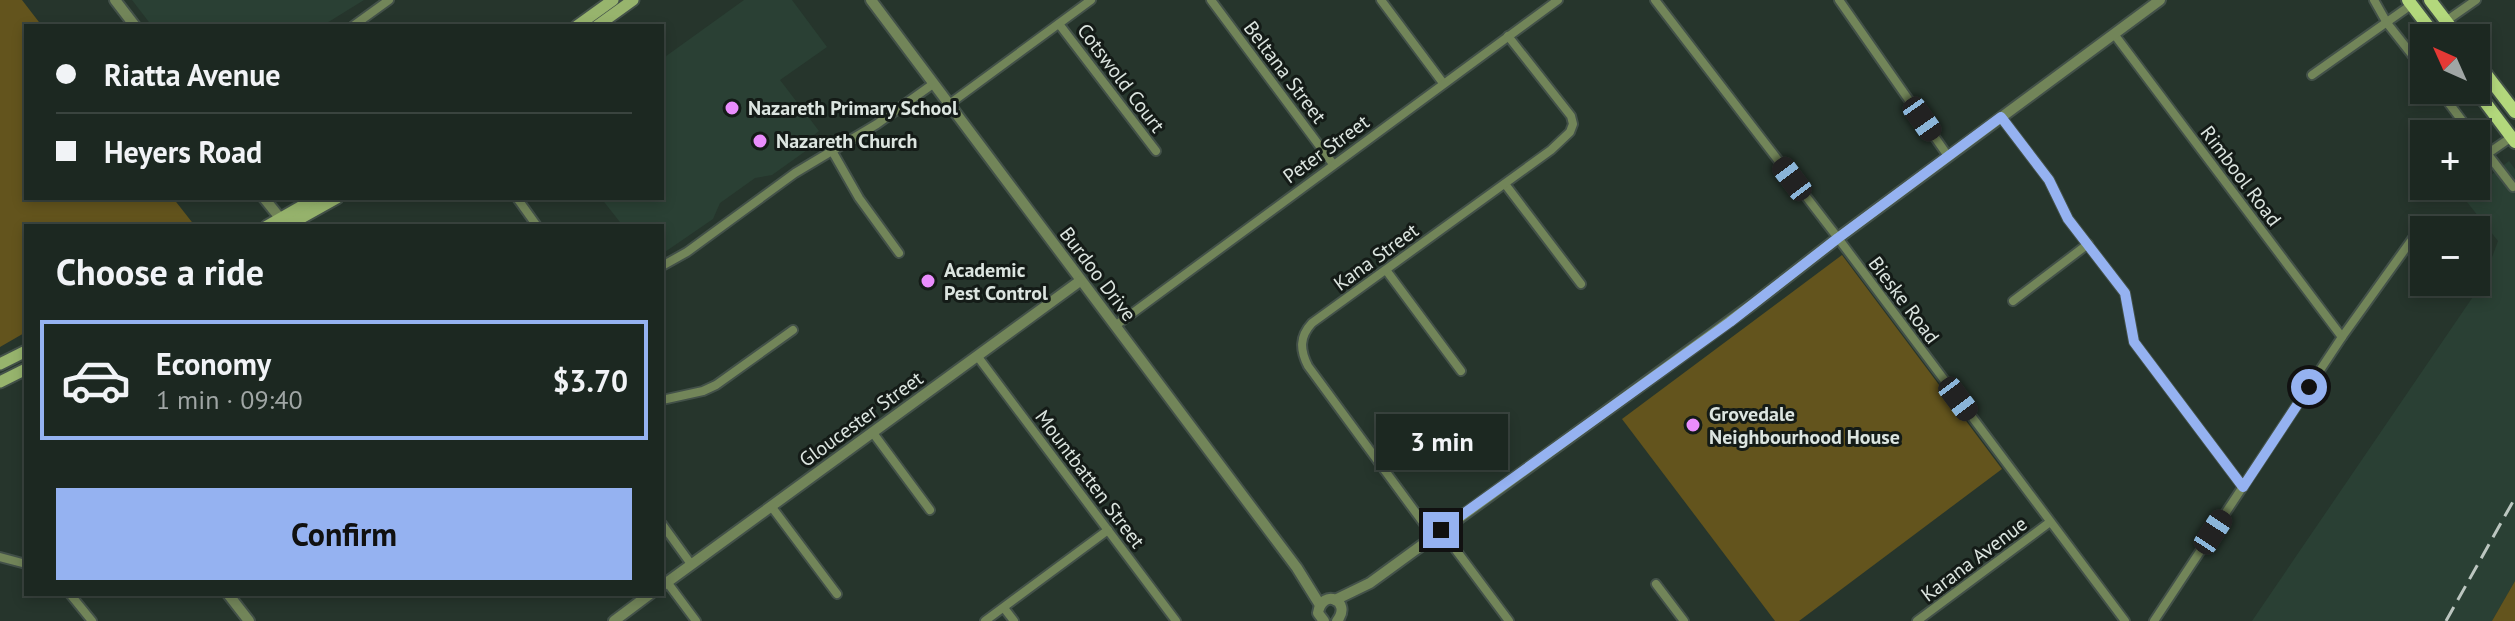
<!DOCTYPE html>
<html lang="en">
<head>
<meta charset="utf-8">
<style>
  :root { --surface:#1c2821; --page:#29342e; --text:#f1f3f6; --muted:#a0a6a5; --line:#3a443f; --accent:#95b2f1 }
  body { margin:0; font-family:"PT Sans",sans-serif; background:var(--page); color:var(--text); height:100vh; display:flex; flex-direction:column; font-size:30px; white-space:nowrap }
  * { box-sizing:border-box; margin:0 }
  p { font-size:26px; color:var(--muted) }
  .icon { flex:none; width:44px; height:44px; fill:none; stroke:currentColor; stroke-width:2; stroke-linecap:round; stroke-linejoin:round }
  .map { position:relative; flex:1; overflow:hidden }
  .side { position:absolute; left:24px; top:224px; width:640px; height:372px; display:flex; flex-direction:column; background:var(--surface); border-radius:0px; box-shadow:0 4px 12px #0003,0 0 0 2px var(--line) }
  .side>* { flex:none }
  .hud { position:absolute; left:24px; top:24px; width:640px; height:176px; border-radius:0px; box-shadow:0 4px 12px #0003,0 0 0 2px var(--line); display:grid; align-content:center; height:176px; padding:0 32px; background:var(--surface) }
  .needle { width:52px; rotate:315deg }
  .controls { position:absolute; left:2410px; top:24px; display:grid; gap:16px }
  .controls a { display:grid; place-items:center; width:80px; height:80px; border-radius:0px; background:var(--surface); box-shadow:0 4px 12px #0003,0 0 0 2px var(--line); font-size:40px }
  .end { position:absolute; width:36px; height:36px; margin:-18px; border:10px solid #95b2f1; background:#111; box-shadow:0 0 0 4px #111 }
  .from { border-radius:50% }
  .bubble { position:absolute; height:56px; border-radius:0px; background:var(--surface); box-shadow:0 4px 12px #0003,0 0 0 2px var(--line); font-size:26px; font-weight:700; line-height:56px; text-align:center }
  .car { position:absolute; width:24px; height:48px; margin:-24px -12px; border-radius:10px; box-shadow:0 0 6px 2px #0007; background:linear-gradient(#222 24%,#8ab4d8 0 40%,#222 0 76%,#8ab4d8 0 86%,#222 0) }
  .hud b { display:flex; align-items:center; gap:28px; height:76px; font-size:30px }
  .hud b+b { border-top:2px solid var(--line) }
  .hud i { width:20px; height:20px; background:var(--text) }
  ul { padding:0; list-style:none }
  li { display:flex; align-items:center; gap:24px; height:120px; margin:0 16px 12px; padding:0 16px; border:4px solid transparent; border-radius:0px }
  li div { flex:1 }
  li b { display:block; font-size:30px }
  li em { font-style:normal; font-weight:700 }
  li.on { border-color:var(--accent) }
  li>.icon { width:72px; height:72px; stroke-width:1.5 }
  h2 { padding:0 32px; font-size:36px; line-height:96px }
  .cta { display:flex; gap:16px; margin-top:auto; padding:16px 32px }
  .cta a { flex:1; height:92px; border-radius:0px; background:var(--accent); color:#111; font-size:32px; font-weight:700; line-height:92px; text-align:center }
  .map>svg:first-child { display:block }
</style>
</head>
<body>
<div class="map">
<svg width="2515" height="621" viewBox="0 0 2515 621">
  <rect width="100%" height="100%" fill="#26352c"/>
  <g fill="#2a4034">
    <path d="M132 0H364L322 26H152Z"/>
    <path d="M744 0H792L827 47 780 80 819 131 810 138 814 145 772 175 755 178 720 203 713 219 662 254V226H623L601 198H662V59Z"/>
    <path d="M2509 161 2515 169V581L2492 621H2252L2483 282 2498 241 2463 197Z"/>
  </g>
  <g fill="#63541d">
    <path d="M0 0H22L42 26H26V198H173L195 226H26V332L0 347Z"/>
    <path d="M1842 255 2002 469 1799 621H1775L1622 419Z"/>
    <path d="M2515 581V621H2492Z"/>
  </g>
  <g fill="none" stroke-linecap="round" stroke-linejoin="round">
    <g stroke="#435149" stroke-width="12">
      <g id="minor">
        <path d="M1211 0 1333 164"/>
        <path d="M1381 0 1443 83"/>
        <path d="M1655 0 1838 238 2125 621"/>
        <path d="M1839 0 1948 156"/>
        <path d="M2374 0 2387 23 2424 70"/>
        <path d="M2446 21 2476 0"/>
        <path d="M1059 24 1156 151"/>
        <path d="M353 26 389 0"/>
        <path d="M2114 34 2342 337"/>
        <path d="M2312 75 2411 5"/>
        <path d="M2439 90 2472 134"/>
        <path d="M948 105 1091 0"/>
        <path d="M2001 117 2049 180 2068 219 2125 293 2134 342 2243 487"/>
        <path d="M2476 139 2513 187"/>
        <path d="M831 149 859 198 899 253"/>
        <path d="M2487 154 2513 136"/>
        <path d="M1505 184 1581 284"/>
        <path d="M517 198 537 226"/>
        <path d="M662 266 687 252 795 173 877 124 933 84"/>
        <path d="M1386 270 1461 371"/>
        <path d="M2013 301 2088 244"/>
        <path d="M1115 326 1558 0"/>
        <path d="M978 357 1176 621"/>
        <path d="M662 400 703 391 716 385 793 330"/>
        <path d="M873 433 930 510"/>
        <path d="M771 506 837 594"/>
        <path d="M662 524 691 564"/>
        <path d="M1441 530 1509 621"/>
        <path d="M1433 536 1308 366C1300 350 1299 337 1312 323L1551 150 1570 132 1573 124 1571 116 1508 36"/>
        <path d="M0 557 26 564"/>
        <path d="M667 582 696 621"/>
        <path d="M1656 584 1684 621"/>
        <path d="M70 594 92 621"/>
        <path d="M1004 608 1014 621"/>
        <path d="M985 621 1108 530"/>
        <path d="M1917 621 2050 522"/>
        <path d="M2154 621 2342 337 2413 238"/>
      </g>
    </g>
    <g stroke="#435149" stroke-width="14">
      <g id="tertiary">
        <path d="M115 0 135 26"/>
        <path d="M871 0 1297 568 1320 605"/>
        <path d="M264 198 280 218"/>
        <path d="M662 586 1080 281"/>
        <path d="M228 594 249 621"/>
        <path d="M1335 600 1370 583 1753 304 1838 238 2160 0"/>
        <path d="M614 621 650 594"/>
        <path d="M1324 621 1318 613C1322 587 1353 601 1337 621"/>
      </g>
    </g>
    <g stroke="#435149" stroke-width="15">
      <g id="secondary">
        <path d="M577 26 613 0"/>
        <path d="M597 26 633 0"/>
        <path d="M267 226 316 198"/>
        <path d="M287 226 337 198"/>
        <path d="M0 364 26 351"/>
        <path d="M0 382 26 369"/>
      </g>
    </g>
    <g stroke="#435149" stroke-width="16">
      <g id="primary">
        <path d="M2408 0 2437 38"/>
        <path d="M2430 0 2459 38"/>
        <path d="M2476 61 2515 112"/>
        <path d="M2476 90 2515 142"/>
      </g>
    </g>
    <use href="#minor" stroke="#728559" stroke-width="8"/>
    <use href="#tertiary" stroke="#728559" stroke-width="10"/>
    <use href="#secondary" stroke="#97b46d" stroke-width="11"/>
    <use href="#primary" stroke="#b3d87c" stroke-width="12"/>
    <path stroke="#bcc6c0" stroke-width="3" stroke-dasharray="16 8" stroke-linecap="butt" d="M2446 621 2515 498"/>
  </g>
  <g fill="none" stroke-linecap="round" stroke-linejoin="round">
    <path stroke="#95b2f1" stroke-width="10" d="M1441 530 1730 322 1838 238 2001 117 2049 180 2068 219 2125 293 2134 342 2243 487 2309 387"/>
  </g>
  <g fill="#ea8dfd" stroke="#141b17" stroke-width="3">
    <circle cx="732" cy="108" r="8"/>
    <circle cx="760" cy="141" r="8"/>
    <circle cx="928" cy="281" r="8"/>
    <circle cx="1693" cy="425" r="8"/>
  </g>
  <g text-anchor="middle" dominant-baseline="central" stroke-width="6" stroke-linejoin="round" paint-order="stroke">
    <g font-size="20" fill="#dce5e0" stroke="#141b17">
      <text transform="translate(1285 72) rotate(53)">Beltana Street</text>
      <text transform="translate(1121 78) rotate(53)">Cotswold Court</text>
      <text transform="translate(1326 149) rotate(-36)">Peter Street</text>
      <text transform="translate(2241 176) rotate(53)">Rimbool Road</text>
      <text transform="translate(1376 257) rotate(-36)">Kana Street</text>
      <text transform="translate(1098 274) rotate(53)">Burdoo Drive</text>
      <text transform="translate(1904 300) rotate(53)">Bieske Road</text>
      <text transform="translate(861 419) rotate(-36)">Gloucester Street</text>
      <text transform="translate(1090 479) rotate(53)">Mountbatten Street</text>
      <text transform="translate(1974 559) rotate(-37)">Karana Avenue</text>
    </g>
    <g font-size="20" font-weight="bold" fill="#dce5e0" stroke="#141b17" text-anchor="start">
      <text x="748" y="108">Nazareth Primary School</text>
      <text x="776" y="141">Nazareth Church</text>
      <text x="944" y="270">Academic<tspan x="944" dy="23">Pest Control</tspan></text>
      <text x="1709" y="414">Grovedale<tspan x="1709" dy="23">Neighbourhood House</tspan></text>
    </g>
  </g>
</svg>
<div class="controls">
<a><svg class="needle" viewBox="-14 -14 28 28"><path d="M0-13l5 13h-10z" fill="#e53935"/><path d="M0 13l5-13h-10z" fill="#a0a6a5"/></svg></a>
<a>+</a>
<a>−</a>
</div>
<i class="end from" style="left:2309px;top:387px"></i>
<i class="end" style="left:1441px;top:530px"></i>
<div class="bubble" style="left:1376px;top:414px;width:132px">3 min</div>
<i class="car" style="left:1922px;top:119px;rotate:145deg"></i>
<i class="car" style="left:1792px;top:179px;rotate:323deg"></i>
<i class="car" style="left:1958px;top:399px;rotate:143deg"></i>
<i class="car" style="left:2213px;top:532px;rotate:33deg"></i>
<div class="hud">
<b><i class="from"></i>Riatta Avenue</b>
<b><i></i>Heyers Road</b>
</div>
<section class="side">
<h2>Choose a ride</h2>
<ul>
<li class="on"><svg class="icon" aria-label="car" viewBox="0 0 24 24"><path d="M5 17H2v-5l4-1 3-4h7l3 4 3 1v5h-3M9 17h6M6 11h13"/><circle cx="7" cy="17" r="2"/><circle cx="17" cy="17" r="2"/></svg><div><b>Economy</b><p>1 min · 09:40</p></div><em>$3.70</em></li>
</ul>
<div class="cta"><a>Confirm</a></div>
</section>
</div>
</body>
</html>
